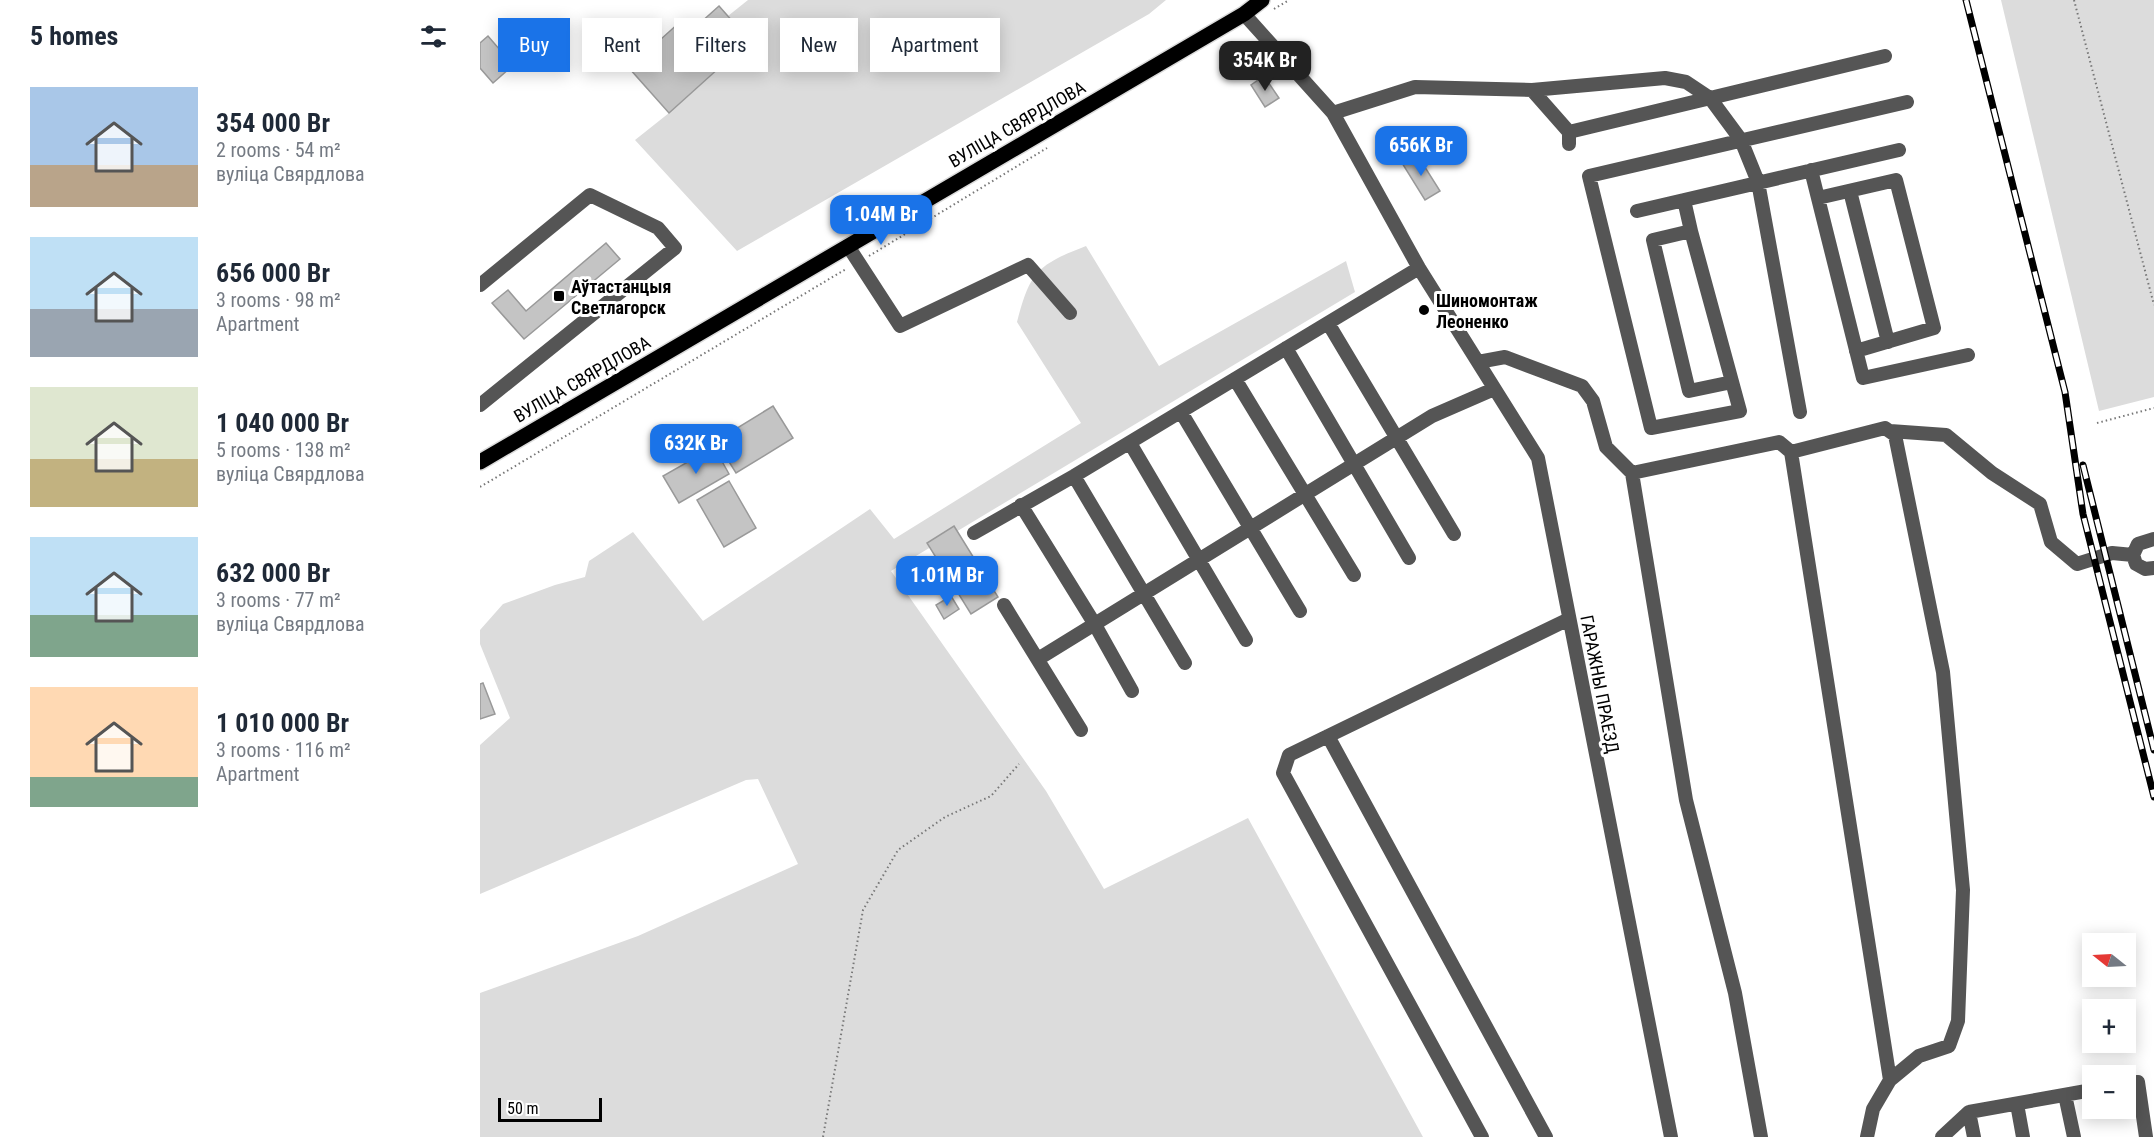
<!DOCTYPE html>
<meta charset="utf-8">
<style>
body{margin:0;font-family:"Roboto Condensed",sans-serif;background:#f6f6f7;color:#1f2937;height:100vh;display:flex;flex-direction:column;font-size:22px;white-space:nowrap}
*{box-sizing:border-box;margin:0}
p{font-size:20px;color:#747a83}
.icon{flex:none;width:33px;height:33px;fill:none;stroke:currentColor;stroke-width:2;stroke-linecap:round;stroke-linejoin:round}
.map{position:relative;flex:1;overflow:hidden}
.sheet{display:flex;flex-direction:column;background:#fff;width:480px}
.sheet>*{flex:none}
.top-card{position:absolute;left:18px;top:18px;width:570px;height:54px;display:flex;gap:12px}
.needle{width:39px;rotate:288deg}
.fabs{position:absolute;left:1602px;top:933px;display:grid;gap:12px}
.fabs a{display:grid;place-items:center;width:54px;height:54px;border-radius:0px;background:#fff;box-shadow:0 3px 15px #0003;font-size:30px}
.scale{position:absolute;left:18px;bottom:15px;width:104px;box-sizing:border-box;padding-left:6px;border:3px solid #000;border-top:0;font-size:16px;line-height:21px;white-space:nowrap;color:#000;-webkit-text-stroke:4px #fff;paint-order:stroke}
.price{position:absolute;translate:-50% -51px;padding:0 14px;border-radius:12px;background:#1a73e8;color:#fff;font-size:20px;line-height:39px;filter:drop-shadow(0 2px 3px #0008)}
.price::after{content:'';position:absolute;left:50%;top:36px;width:18px;height:14px;margin-left:-9px;background:inherit;clip-path:polygon(0 0,100% 0,50% 100%)}
.price.current{background:#222;color:#fff}
ul{padding:0;list-style:none}
li{display:flex;align-items:center;gap:18px;height:150px;padding:0 30px}
li span{display:grid;place-items:center;flex:none;width:168px;height:120px;border-radius:0px;color:#555}
li>.icon{margin-inline-start:auto}
span .icon{width:72px;height:72px;fill:#fffc;stroke-width:1}
li b{font-size:26px}
h2{display:flex;justify-content:space-between;align-items:center;height:72px;padding:0 30px;font-size:26px}
.tag{padding:0 21px;border-radius:0px;background:#fff;box-shadow:0 3px 15px #0003;font-size:21px;line-height:54px}
.tag.current{background:#1a73e8;color:#fff}
main{display:flex;flex:1;min-height:0}
.map>svg:first-child{display:block}
</style>
<main>
<section class="sheet">
<h2>5 homes<svg class="icon" aria-label="filters" viewBox="0 0 24 24"><path d="M4 7h16M4 17h16"/><circle cx="9" cy="7" r="2"/><circle cx="15" cy="17" r="2"/></svg></h2>
<ul>
<li><span style="background:linear-gradient(#a9c7e8 65%,#b9a48a 0)"><svg class="icon" aria-label="home" viewBox="0 0 24 24"><path d="M3 11l9-7 9 7M6 9v11h12V9"/></svg></span><div><b>354 000 Br</b><p>2 rooms · 54 m²</p><p>вуліца Свярдлова</p></div></li>
<li><span style="background:linear-gradient(#bfe0f5 60%,#9aa5b1 0)"><svg class="icon" aria-label="home" viewBox="0 0 24 24"><path d="M3 11l9-7 9 7M6 9v11h12V9"/></svg></span><div><b>656 000 Br</b><p>3 rooms · 98 m²</p><p>Apartment</p></div></li>
<li><span style="background:linear-gradient(#dfe7d0 60%,#c2b280 0)"><svg class="icon" aria-label="home" viewBox="0 0 24 24"><path d="M3 11l9-7 9 7M6 9v11h12V9"/></svg></span><div><b>1 040 000 Br</b><p>5 rooms · 138 m²</p><p>вуліца Свярдлова</p></div></li>
<li><span style="background:linear-gradient(#bfe0f5 65%,#7fa58c 0)"><svg class="icon" aria-label="home" viewBox="0 0 24 24"><path d="M3 11l9-7 9 7M6 9v11h12V9"/></svg></span><div><b>632 000 Br</b><p>3 rooms · 77 m²</p><p>вуліца Свярдлова</p></div></li>
<li><span style="background:linear-gradient(#ffd9b3 75%,#7fa58c 0)"><svg class="icon" aria-label="home" viewBox="0 0 24 24"><path d="M3 11l9-7 9 7M6 9v11h12V9"/></svg></span><div><b>1 010 000 Br</b><p>3 rooms · 116 m²</p><p>Apartment</p></div></li>
</ul>
</section>
<div class="map">
<svg width="1674" height="1137" viewBox="0 0 1674 1137">
<rect width="100%" height="100%" fill="#fff"/>
<path fill="#dcdcdc" d="M 268,0 L 686,0 L 669,14 L 257,251 L 155,140 L 189,113 L 239,69 L 231,59 L 261,31 L 248,16 Z
M 1521,0 L 1674,0 L 1674,397 L 1619,411 Z
M 606,246 L 679,366 L 866,261 L 875,292 L 411,571 L 566,791 L 624,889 L 768,818 L 943,1137 L 0,1137 L 0,993 L 158,936 L 318,864 L 278,779 L 266,780 L 0,894 L 0,745 L 30,718 L 0,644 L 0,630 L 23,604 L 75,585 L 105,577 L 109,561 L 153,532 L 223,621 L 390,509 L 414,539 L 601,423 L 537,322 C 550,272 557,265 606,246 Z"/>
<path fill="#c4c4c4" stroke="#999" stroke-width="1.5" d="M 239,6 L 261,31 L 231,59 L 239,68 L 189,113 L 149,68 L 201,21 L 210,32 Z
M 54,20 L 77,47 L 57,65 L 47,53 L 13,83 L 0,68 L 0,43 L 8,36 L 20,50 Z
M 784,76 L 799,98 L 785,107 L 771,85 Z
M 936,153 L 960,191 L 945,200 L 922,163 Z
M 126,243 L 140,259 L 44,339 L 12,303 L 28,290 L 46,311 Z
M 293,406 L 313,438 L 256,473 L 236,441 Z
M 234,447 L 249,474 L 199,503 L 183,476 Z
M 249,481 L 276,528 L 244,547 L 217,500 Z
M 474,526 L 518,597 L 491,614 L 447,543 Z
M 471,596 L 479,609 L 464,619 L 456,605 Z
M 3,683 L 15,714 L 0,719 L 0,684 Z"/>
<g fill="none" stroke-linecap="round" stroke-linejoin="round">
<g stroke="#dbdbdb" stroke-width="18">
<path id="major" d="M 0,462 L 764,14 L 782,0"/>
</g>
<path stroke="#777" stroke-width="2" stroke-dasharray="1.5 3" stroke-linecap="butt" d="M 1594,0 L 1674,305
M 794,9 L 809,0
M 389,256 L 567,148
M 1617,423 L 1674,408
M 0,487 L 366,269
M 343,1137 L 383,910 L 418,850 L 465,817 L 511,796 L 539,764"/>
<path stroke="#555" stroke-width="14" d="M 764,14 L 853,113 L 939,268 L 1058,458 L 1191,1137
M 1052,90 L 1089,132 L 1089,144
M 853,113 L 935,87 L 1052,90 L 1185,78 L 1206,82 L 1230,98 L 1261,140 L 1278,182 L 1320,412
M 1089,132 L 1405,56
M 1331,170 L 1383,378 L 1488,355
M 1370,191 L 1408,342
M 1338,198 L 1416,180 L 1454,328 L 1376,351
M 1204,200 L 1211,231
M 1157,211 L 1419,150
M 368,246 L 420,326 L 548,265 L 590,313
M 0,285 L 110,195 L 178,228 L 195,248 L 0,405
M 848,323 L 974,534
M 806,348 L 929,558
M 998,362 L 1025,357 L 1102,386 L 1113,401 L 1126,447 L 1152,473 L 1206,800 L 1255,993 L 1281,1137
M 755,379 L 874,575
M 1252,382 L 1209,391 L 1173,240 L 1211,231 L 1260,411 L 1171,428 L 1109,176 L 1427,102
M 701,412 L 820,611
M 1410,431 L 1466,435 L 1512,473 L 1560,504 L 1571,542 L 1597,564 L 1632,553 L 1653,555
M 650,443 L 766,640
M 1311,452 L 1405,428 L 1415,435 L 1463,672 L 1483,890 L 1478,1021 L 1469,1046 L 1439,1056 L 1410,1080
M 1152,473 L 1299,442 L 1311,452 L 1410,1080 L 1393,1109 L 1387,1137
M 594,476 L 705,663
M 541,505 L 614,623 L 652,691
M 494,533 L 594,476 L 939,268
M 1674,539 L 1658,544 L 1653,555 L 1656,564 L 1665,569 L 1674,568
M 524,605 L 601,730
M 558,659 L 952,416 L 1014,389
M 848,736 L 1066,1137
M 1646,1084 L 1658,1082 L 1666,1137
M 1585,1095 L 1594,1137
M 1537,1104 L 1543,1137
M 1002,1137 L 803,773 L 809,755 L 1089,619
M 1462,1137 L 1489,1112
M 1494,1137 L 1489,1112 L 1612,1090"/>
<use href="#major" stroke="#000" stroke-width="15"/>
<g stroke="#000" stroke-width="7">
<path id="rail" d="M 1486,0 L 1585,392 L 1603,514 L 1674,797
M 1603,465 L 1674,750"/>
</g>
<use href="#rail" stroke="#fff" stroke-width="4.5" stroke-dasharray="14" stroke-linecap="butt"/>
</g>
<g fill="#000" stroke="#fff" stroke-width="2">
<rect x="73" y="290" width="12" height="12" rx="3"/>
<circle cx="944" cy="310" r="6"/>
</g>
<g text-anchor="middle" dominant-baseline="central" stroke-width="6" stroke-linejoin="round" paint-order="stroke">
<g font-size="18" fill="#000" stroke="#fff">
<text transform="translate(537 124) rotate(-30)">ВУЛІЦА СВЯРДЛОВА</text>
<text transform="translate(102 379) rotate(-30)">ВУЛІЦА СВЯРДЛОВА</text>
<text transform="translate(1120 684) rotate(79)">ГАРАЖНЫ ПРАЕЗД</text>
</g>
<g font-size="18" font-weight="bold" fill="#000" stroke="#fff" text-anchor="start">
<text x="91" y="286">Аўтастанцыя<tspan x="91" dy="21">Светлагорск</tspan></text>
<text x="956" y="300">Шиномонтаж<tspan x="956" dy="21">Леоненко</tspan></text>
</g>
</g>
</svg>
<div class="fabs">
<a><svg class="needle" viewBox="-14 -14 28 28"><path d="M0-13l5 13h-10z" fill="#e53935"/><path d="M0 13l5-13h-10z" fill="#747a83"/></svg></a>
<a>+</a>
<a>−</a>
</div>
<div class="scale">50 m</div>
<b class="price current" style="left:785px;top:92px">354K Br</b>
<b class="price" style="left:941px;top:177px">656K Br</b>
<b class="price" style="left:401px;top:246px">1.04M Br</b>
<b class="price" style="left:216px;top:475px">632K Br</b>
<b class="price" style="left:467px;top:607px">1.01M Br</b>
<div class="top-card">
<a class="tag current">Buy</a>
<a class="tag">Rent</a>
<a class="tag">Filters</a>
<a class="tag">New</a>
<a class="tag">Apartment</a>
</div>
</div>
</main>
